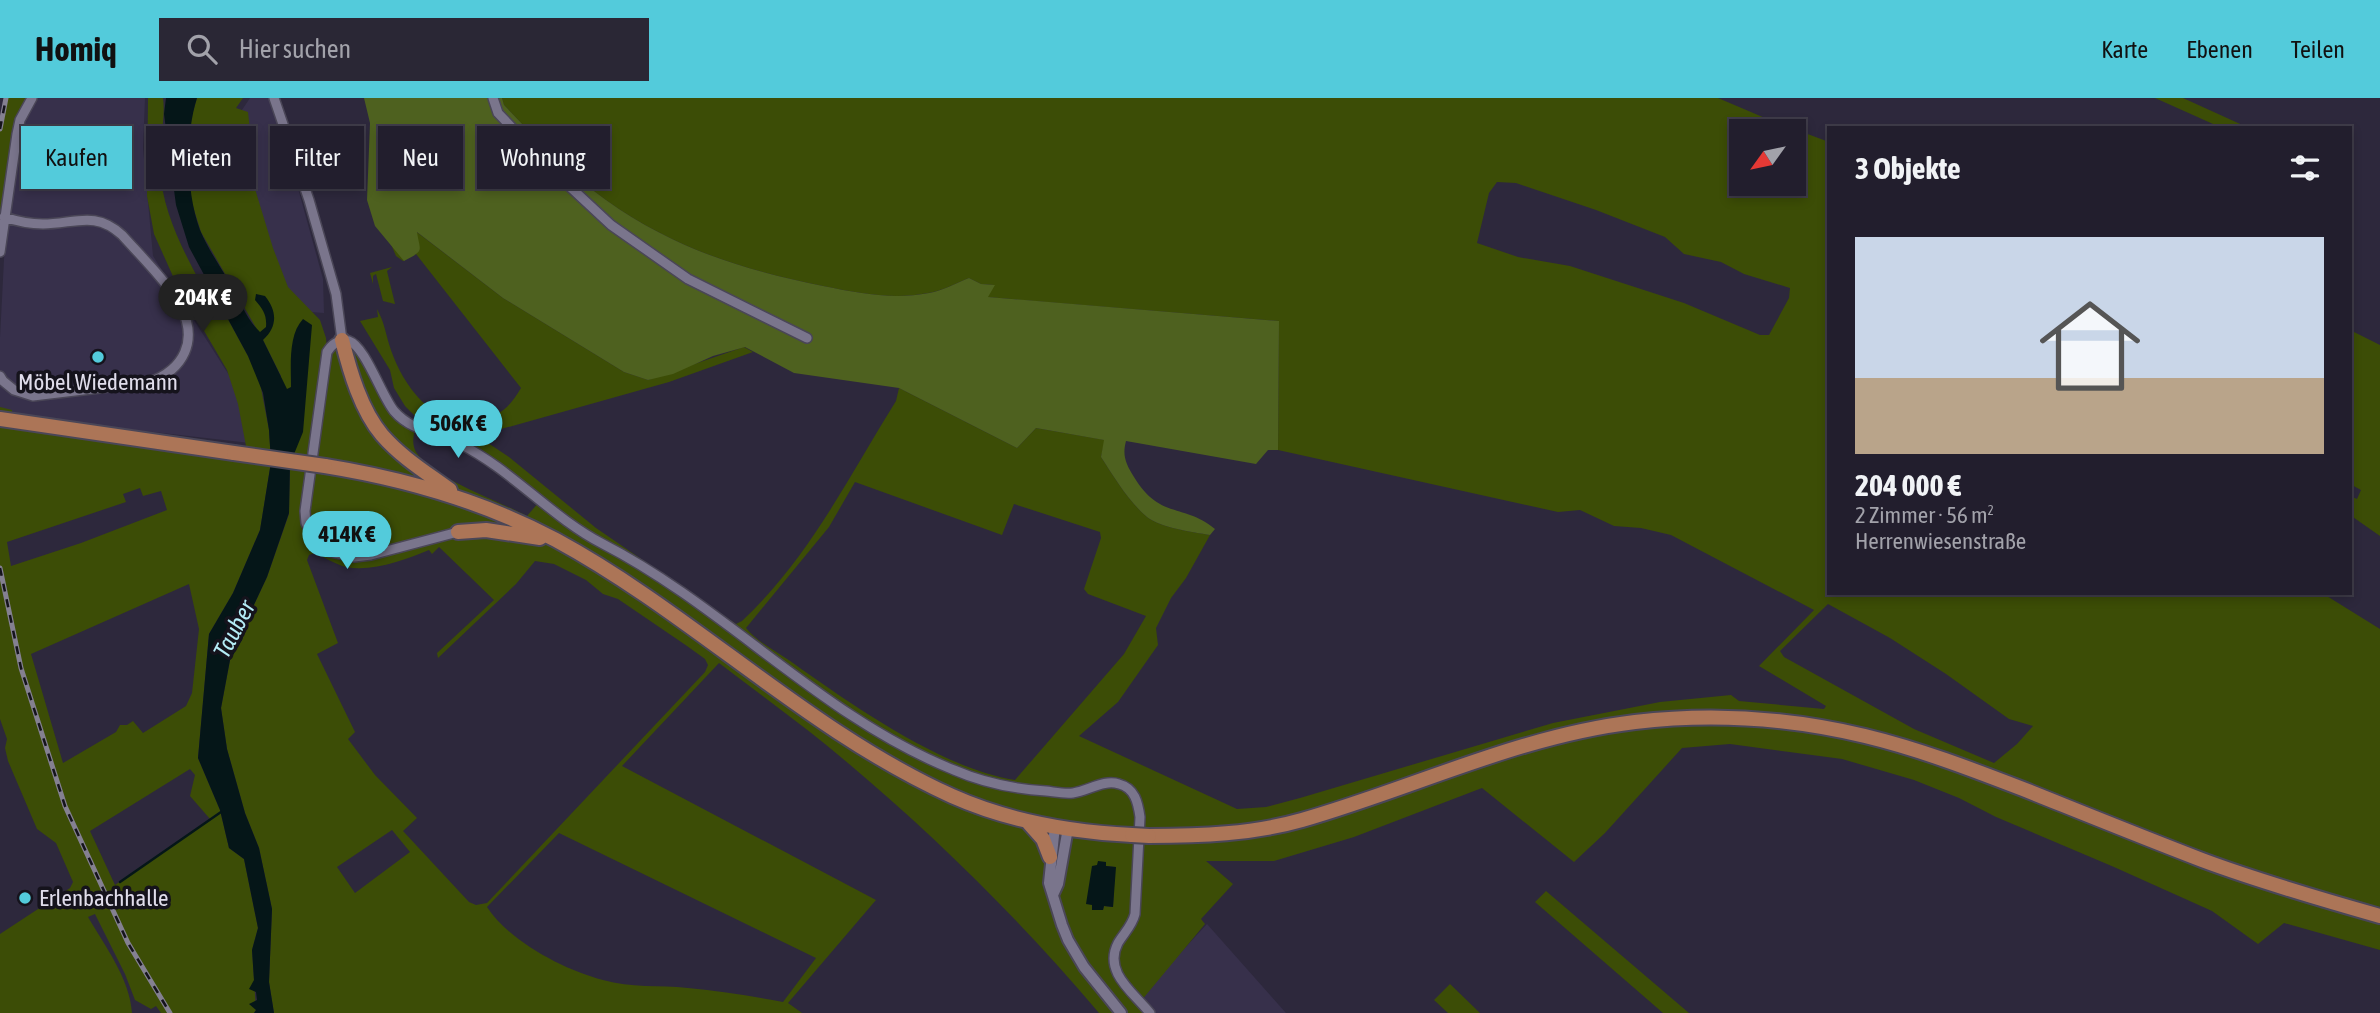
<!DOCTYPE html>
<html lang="de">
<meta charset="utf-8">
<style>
body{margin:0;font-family:"Asap Condensed",sans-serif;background:#2a2735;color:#f1f3f6;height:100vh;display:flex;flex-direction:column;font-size:26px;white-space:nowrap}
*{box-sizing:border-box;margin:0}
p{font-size:23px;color:#a2a2aa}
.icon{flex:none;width:38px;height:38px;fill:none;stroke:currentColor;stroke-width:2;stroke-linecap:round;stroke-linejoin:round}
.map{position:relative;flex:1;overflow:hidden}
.side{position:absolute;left:1827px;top:28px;width:525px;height:469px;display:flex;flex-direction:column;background:#221e2d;border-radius:0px;box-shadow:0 4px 10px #0003,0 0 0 2px #3f3c49}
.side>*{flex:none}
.guide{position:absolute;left:21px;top:28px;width:665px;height:63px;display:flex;gap:14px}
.needle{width:46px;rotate:237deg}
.fabs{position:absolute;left:1729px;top:21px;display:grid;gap:14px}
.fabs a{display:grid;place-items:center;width:77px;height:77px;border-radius:0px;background:#221e2d;box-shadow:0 4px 10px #0003,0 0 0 2px #3f3c49;font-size:35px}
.price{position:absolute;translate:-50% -60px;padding:0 16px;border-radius:24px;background:#53cbdb;color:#111;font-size:23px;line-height:46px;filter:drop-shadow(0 2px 4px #0008)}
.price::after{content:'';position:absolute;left:50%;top:42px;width:21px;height:16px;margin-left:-10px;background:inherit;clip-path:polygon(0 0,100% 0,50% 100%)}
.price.on{background:#222;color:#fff}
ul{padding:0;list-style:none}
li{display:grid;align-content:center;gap:14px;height:371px;padding:0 28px}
li span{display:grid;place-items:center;height:217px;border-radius:0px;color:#555}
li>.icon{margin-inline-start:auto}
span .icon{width:126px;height:126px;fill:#fffc;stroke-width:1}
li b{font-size:30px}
h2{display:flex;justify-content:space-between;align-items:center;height:84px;padding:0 28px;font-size:30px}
.chip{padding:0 24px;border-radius:0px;background:#221e2d;box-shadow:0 4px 10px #0003,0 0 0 2px #3f3c49;font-size:24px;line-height:63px}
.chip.on{background:#53cbdb;color:#111}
header{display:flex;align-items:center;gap:42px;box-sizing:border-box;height:98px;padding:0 35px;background:#53cbdb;color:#111}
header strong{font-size:33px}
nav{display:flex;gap:38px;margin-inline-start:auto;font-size:24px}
.search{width:490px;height:63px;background:#2a2735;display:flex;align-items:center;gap:18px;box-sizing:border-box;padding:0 24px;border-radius:0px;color:#a2a2aa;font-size:26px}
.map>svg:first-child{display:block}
</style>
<header>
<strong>Homiq</strong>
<div class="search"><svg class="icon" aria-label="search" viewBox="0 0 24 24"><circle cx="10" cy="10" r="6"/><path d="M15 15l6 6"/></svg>Hier suchen</div>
<nav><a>Karte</a><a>Ebenen</a><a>Teilen</a></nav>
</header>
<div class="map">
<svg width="2380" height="915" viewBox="0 0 2380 915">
<rect width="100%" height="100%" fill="#2d283c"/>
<path fill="#37304b" d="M 38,0 L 145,0 L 143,50 L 153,158 L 236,288 L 250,345 L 56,323 L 0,311 L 0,240 L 5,142 L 24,23 Z
M 250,0 L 269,0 L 272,5 L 285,43 L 323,181 L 324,215 L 311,214 L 298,205 L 289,196 L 253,102 L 238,18 Z
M 1207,826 L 1286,915 L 1153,915 L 1140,899 Z"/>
<path fill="#3c4d06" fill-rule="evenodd" d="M 6,0 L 32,0 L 25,10 L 0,154 L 0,31 Z
M 148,0 L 163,0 C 166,23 158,47 160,70 C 162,121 194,173 218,216 L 224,214 L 248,258 L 260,285 L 269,332 L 271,364 L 260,432 L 233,495 L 209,536 L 198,660 L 220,712 L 229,750 L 244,761 L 258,830 L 252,852 L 256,912 L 254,915 L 161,915 L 156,908 L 151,911 L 135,902 L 125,876 L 95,816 L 88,819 C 105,848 130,881 132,915 L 0,915 L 0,836 L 70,790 L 73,784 L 56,745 L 37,731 L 8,663 L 5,650 L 7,641 L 0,621 L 0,309 L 12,312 L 12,322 L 234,355 L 247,364 L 246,348 L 238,306 L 227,272 L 176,185 L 154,136 L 147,98 ZM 140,390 L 143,398 L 161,393 L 167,412 L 81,445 L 11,468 L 7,444 L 126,404 L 123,396 ZM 189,486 L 199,531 L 192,595 L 186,608 L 143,635 L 133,623 L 127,627 L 120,627 L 116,634 L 63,665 L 31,556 ZM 190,671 L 195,677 L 190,698 L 210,721 L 115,787 L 90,733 Z
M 197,0 L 243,0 L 236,10 L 248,14 L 250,32 L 249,71 L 273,150 L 288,189 L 320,222 L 326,240 L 327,252 L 352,244 L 387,302 L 415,332 C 413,339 412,347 416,354 C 432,380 499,403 527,418 L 539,404 L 463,347 L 424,332 L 444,332 L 414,317 L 405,308 L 394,290 L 390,272 L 360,223 L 378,219 L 377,211 C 384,224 385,232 389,246 C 400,283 431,330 475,322 C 501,318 508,311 521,290 L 416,156 L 403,163 L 396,158 L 371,99 L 503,200 L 624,274 L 648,282 L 744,249 L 753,254 L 669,284 L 480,337 L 482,341 L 509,359 L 596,430 L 736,526 L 742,523 C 809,460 848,380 896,303 L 899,290 L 1017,350 L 1036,330 L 1105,342 L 1101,359 C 1114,379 1129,404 1147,419 C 1161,430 1193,434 1210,437 L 1186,480 L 1171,500 L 1156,530 L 1158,547 L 1118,604 L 1079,638 L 1237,711 L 1266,709 L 1300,700 L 1553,625 L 1660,604 L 1731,597 L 1739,603 L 1824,611 L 1826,608 L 1759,568 L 1814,512 L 1671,437 L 1641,430 L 1614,428 L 1580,412 L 1558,414 L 1278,352 L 1279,223 L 987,199 L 994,187 L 981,186 L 969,180 C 956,185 942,193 928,195 C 893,202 858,195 823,188 C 743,172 673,150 606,102 C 568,75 536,40 504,7 L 502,0 L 1718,0 L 1765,20 L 1829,44 L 1829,495 L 2322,495 L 2380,531 L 2380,852 L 2284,825 L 2258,846 L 2212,813 L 2114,769 L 1996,719 L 1959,700 L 1914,682 L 1842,661 L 1730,646 L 1682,650 L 1605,735 L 1574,764 L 1482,690 L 1354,739 L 1274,763 L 1206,763 L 1233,786 L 1201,821 L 1205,826 L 1141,903 L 1150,915 L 1099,915 C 1018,819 923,726 825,646 C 790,618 754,592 719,565 L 622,668 L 876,802 L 788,905 L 802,915 L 274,915 L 269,884 L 272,811 L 259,750 L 245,715 L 227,651 L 221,610 L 230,562 L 242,542 L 252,511 L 267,479 L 289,416 L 290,366 L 278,283 L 281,278 L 263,242 L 201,134 L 191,102 L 190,24 ZM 1741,33 L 1794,33 L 1794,86 L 1741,86 ZM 1497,84 L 1516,85 L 1596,112 L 1665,139 L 1684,156 L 1721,164 L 1744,176 L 1790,190 L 1789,200 L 1769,237 L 1760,237 L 1684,205 L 1570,168 L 1518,159 L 1477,145 L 1489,95 ZM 855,384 L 1002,437 L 1014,406 L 1100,434 L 1101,440 L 1084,491 L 1088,496 L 1146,518 L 1124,556 L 1015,682 C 943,671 852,607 793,565 C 778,554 757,544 746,530 L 829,429 ZM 439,449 L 494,502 L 437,555 L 438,560 L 516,486 L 535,463 L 554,466 L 586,482 L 603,496 L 618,501 L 687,548 L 705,561 L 708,567 L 705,574 L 487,805 L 476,807 L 469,804 L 403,733 L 417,720 L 375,677 L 348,641 L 355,634 L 317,556 L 338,545 L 307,462 L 309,457 L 315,455 C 325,459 334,466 346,469 C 373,474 404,462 429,452 L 432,456 ZM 1828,506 L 1890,540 L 1946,576 L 2009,621 L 2033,628 L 2017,646 L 1994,665 L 1914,631 L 1784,559 L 1780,553 ZM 1027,722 L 1068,731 L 1053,796 L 1043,741 ZM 392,732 L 410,754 L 355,795 L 337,769 ZM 559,735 L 816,860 L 783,904 C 751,898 720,893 688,890 C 659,887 631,890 603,882 C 564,872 509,843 487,809 ZM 1106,764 L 1106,768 L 1115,769 L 1113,809 L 1104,808 L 1103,812 L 1092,812 Z
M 2155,0 L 2183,0 L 2249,30 L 2222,30 Z
M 392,169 L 387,173 L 395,206 L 383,203 L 376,176 L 373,178 L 373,186 L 370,175 Z
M 2350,232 L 2380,247 L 2380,438 L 2350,417 L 2350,398 L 2357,401 L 2361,392 L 2350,386 Z
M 1546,793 L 1689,915 L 1663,915 L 1535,804 Z
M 1450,886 L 1480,915 L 1448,915 L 1434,902 Z"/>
<path fill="#4e611f" d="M 364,0 L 502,0 L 504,7 C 536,40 568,75 606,102 C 673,150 743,172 823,188 C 858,195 893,202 929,195 C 942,193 956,185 969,180 L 981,186 L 995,187 L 988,199 L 1279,223 L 1278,352 L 1268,352 L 1256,366 L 1126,343 C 1122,358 1126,366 1134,379 C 1160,422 1184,405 1215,431 L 1210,437 C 1193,434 1161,430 1147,419 C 1129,404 1114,379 1101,359 L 1104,342 L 1036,330 L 1017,350 L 899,290 L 794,275 L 745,249 L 713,258 L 673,276 L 648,282 L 624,274 L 503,200 L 417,134 C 420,154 425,152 404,163 L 375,128 L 367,102 L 370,25 Z"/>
<path fill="#051618" d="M 166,0 L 197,0 C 185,38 186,94 200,132 C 208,151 221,170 232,188 C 240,203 247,222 260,234 L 266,229 C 267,217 263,211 255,202 L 256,196 L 265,198 C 277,213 278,228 263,242 L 287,291 L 291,289 C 291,268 288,237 303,221 L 312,227 L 303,334 L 290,366 L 289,415 L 267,479 L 252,511 L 242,542 L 230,562 L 221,610 L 227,651 L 245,715 L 259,750 L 272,811 L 269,884 L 274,915 L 254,915 L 256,912 L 249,906 L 257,902 L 256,894 L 249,891 L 254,882 L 252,852 L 258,830 L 244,761 L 229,750 L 220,712 L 198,660 L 209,536 L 233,495 L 260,432 L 271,364 L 269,332 L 263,295 L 248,258 L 189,149 L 176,107 L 164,16 Z
M 1098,763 L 1106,764 L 1106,768 L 1116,769 L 1113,809 L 1104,808 L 1103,812 L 1092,812 L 1092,807 L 1086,806 L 1092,768 L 1097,767 Z"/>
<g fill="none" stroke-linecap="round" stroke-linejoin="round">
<path stroke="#051618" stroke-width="2.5" d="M 120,784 L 221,714"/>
<g stroke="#4a4657" stroke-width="12">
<path id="minor" d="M 274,0 L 309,102 L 336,196 L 342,242
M 493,0 L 498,15 L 553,73 L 611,127 L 688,181 L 807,240
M 0,154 L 17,36 L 20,22 L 32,0
M 0,278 L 3,283 L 14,292 L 33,298 L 150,284 C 184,271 198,243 181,209 C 172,189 138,155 122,137 C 95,112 74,126 43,126 C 29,126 16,123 4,119
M 458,434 L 371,457 L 354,459 L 330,454 L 316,445 L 306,425 L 305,413 L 327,254 C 332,246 339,241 349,243 C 365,248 382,299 394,313 C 411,333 438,335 460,346 C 512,372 551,419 603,446 C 727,510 823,620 954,672 C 984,685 1014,691 1046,693 C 1055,694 1064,696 1073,695 C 1088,693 1104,681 1119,686 C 1135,690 1138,705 1140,719 L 1135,816 C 1132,828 1124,835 1118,845 C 1103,874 1133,894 1150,915"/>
</g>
<g stroke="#4a4657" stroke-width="14">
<path id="tertiary" d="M 1055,728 L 1049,785 L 1062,827 L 1068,842 L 1084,869 L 1121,915
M 1053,797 L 1058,786 L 1068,730"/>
</g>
<g stroke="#4a4657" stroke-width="18">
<path id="primary" d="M 342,242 C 350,274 361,312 382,337 C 402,360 427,375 450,392
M 0,321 L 234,355
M 325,368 C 406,381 483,403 556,442 C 694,517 808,633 952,698 C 1008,723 1071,734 1132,737
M 458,434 L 486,432 L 540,440
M 1027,723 L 1043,741 L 1050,759
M 1149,738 C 1200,738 1253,736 1302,722 C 1414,690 1518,638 1635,624 C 1711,615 1790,620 1865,638 C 1919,651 1971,671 2023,691 C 2083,715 2142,739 2202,762 C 2261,784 2320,801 2380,818"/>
</g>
<use href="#minor" stroke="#7a758c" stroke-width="9"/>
<use href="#tertiary" stroke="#7a758c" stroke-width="10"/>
<use href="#primary" stroke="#ac7557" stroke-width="14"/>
<g stroke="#848091" stroke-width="5">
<path id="rail" d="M 0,31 L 6,0
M 0,470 L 21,570 L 65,708 L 128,845 L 170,915"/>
</g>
<use href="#rail" stroke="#15131c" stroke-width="2.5" stroke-dasharray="8" stroke-linecap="butt"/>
<g stroke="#4a4657" stroke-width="18" stroke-linecap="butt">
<path id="primary-bridge" d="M 234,355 L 325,368
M 1132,737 L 1149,738"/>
</g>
<use href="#primary-bridge" stroke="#ac7557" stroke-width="14"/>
</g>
<g fill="#53cbdb" stroke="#15131c" stroke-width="2.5">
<circle cx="98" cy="259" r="7"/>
<circle cx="25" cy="800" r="7"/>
</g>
<g text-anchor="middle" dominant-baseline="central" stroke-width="7" stroke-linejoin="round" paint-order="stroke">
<g font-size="23" fill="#e0ddeb" stroke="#15131c">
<text x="98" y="284">Möbel Wiedemann</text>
<text x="39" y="800" text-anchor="start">Erlenbachhalle</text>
</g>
<g font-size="24" font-style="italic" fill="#b4ecf6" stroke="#15131c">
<text transform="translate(234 531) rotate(-62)">Tauber</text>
</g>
</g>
</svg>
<div class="fabs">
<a><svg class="needle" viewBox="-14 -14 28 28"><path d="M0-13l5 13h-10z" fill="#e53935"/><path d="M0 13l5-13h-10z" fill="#a2a2aa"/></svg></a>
</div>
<b class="price on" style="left:203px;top:236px">204K €</b>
<b class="price" style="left:458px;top:362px">506K €</b>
<b class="price" style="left:347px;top:473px">414K €</b>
<div class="guide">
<a class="chip on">Kaufen</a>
<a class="chip">Mieten</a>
<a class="chip">Filter</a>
<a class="chip">Neu</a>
<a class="chip">Wohnung</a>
</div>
<section class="side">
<h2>3 Objekte<svg class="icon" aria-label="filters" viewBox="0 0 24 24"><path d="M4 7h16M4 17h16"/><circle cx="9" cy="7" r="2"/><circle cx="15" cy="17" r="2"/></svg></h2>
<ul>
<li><span style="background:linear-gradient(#c9d6e8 65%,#b9a48a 0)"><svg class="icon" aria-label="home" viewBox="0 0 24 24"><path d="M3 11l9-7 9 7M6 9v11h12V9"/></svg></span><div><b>204 000 €</b><p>2 Zimmer · 56 m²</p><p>Herrenwiesenstraße</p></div></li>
</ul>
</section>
</div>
